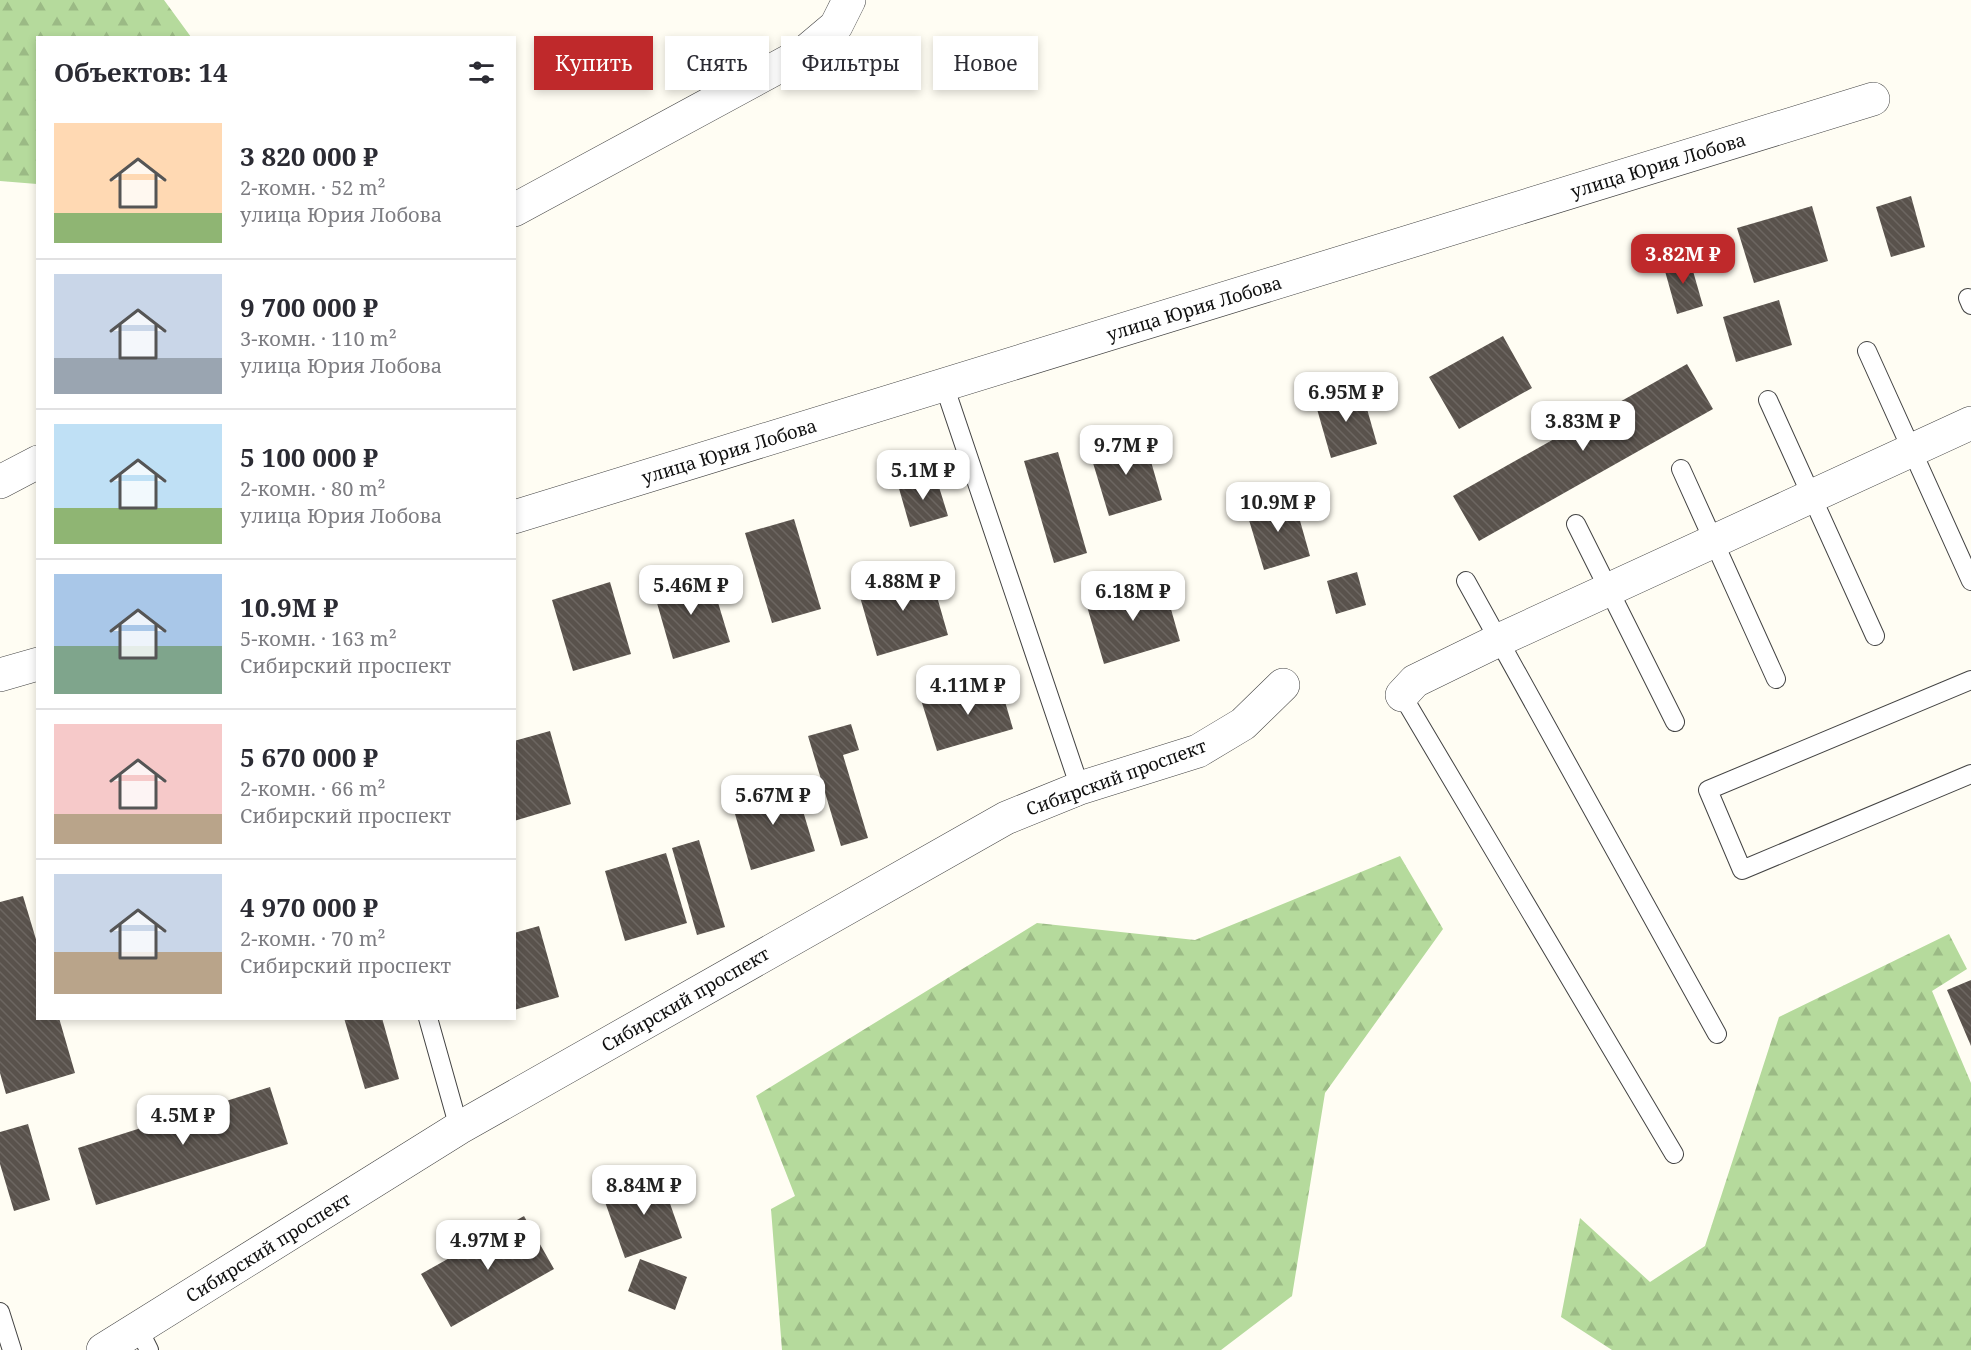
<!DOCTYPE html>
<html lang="ru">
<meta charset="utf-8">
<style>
body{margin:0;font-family:"Noto Serif",serif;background:#f7f7f7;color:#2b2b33;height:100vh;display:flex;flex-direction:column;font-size:22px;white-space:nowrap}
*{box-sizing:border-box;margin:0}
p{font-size:20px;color:#7c7c81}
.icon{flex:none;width:33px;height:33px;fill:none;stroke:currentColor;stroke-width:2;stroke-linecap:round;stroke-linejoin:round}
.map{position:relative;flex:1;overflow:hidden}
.details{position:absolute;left:36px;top:36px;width:480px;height:984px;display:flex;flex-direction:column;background:#fff;border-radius:0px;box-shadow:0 3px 9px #0003}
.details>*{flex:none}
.banner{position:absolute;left:534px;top:36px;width:570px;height:54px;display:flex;gap:12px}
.price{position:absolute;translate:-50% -51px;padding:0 14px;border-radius:12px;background:#fff;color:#222;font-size:20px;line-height:39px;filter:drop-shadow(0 2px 3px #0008)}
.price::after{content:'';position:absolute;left:50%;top:36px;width:18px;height:14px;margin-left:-9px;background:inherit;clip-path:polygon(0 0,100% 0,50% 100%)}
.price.current{background:#bf292b;color:#fff}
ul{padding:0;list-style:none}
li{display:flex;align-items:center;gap:18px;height:150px;padding:0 18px}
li+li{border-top:2px solid #e1e1e2}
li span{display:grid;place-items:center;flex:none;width:168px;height:120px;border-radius:0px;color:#555}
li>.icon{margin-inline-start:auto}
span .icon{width:72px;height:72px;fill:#fffc;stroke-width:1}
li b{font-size:26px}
h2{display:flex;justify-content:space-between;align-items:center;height:72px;padding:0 18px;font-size:26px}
.tag{padding:0 21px;border-radius:0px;background:#fff;box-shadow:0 3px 9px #0003;font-size:21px;line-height:54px}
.tag.current{background:#bf292b;color:#fff}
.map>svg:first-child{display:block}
</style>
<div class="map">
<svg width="1971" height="1350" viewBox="0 0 1971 1350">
<defs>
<pattern id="forest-firs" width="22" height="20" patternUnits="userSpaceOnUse" patternTransform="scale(1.5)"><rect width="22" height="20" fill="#b5da9c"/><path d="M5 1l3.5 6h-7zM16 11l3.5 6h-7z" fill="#9bba85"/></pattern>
<pattern id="building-back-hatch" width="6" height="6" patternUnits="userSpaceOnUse" patternTransform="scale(1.5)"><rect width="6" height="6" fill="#59524c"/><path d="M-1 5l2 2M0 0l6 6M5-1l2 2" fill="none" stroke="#6c6661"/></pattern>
</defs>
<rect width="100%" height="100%" fill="#fffdf3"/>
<path fill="url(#forest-firs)" d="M 0,0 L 164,0 L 191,37 L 38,38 L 37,184 L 0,181 Z
M 1400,856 L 1443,929 L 1325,1093 L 1292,1296 L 1221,1350 L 782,1350 L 771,1209 L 795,1196 L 756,1096 L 1037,923 L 1195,940 Z
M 1949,934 L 1967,969 L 1932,991 L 1971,1083 L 1971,1350 L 1612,1350 L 1561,1317 L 1580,1218 L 1650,1282 L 1705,1246 L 1779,1017 Z"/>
<path fill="url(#building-back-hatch)" d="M 1911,196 L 1925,247 L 1891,257 L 1876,207 Z
M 1812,206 L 1828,261 L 1754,283 L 1737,228 Z
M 1689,257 L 1703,306 L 1677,314 L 1663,264 Z
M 1779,300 L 1792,345 L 1736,362 L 1723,317 Z
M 1503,336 L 1532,388 L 1459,429 L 1429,377 Z
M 1687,364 L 1713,409 L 1479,541 L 1453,496 Z
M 1361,388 L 1377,444 L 1331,458 L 1315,402 Z
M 1144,437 L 1162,500 L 1109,516 L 1090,453 Z
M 1058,452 L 1087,553 L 1054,563 L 1024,461 Z
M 935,474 L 948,516 L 910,527 L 898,485 Z
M 1293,496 L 1310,556 L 1264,570 L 1246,510 Z
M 794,519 L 821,609 L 772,623 L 745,533 Z
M 929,569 L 948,635 L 877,656 L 858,590 Z
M 1357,572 L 1366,605 L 1336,614 L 1327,581 Z
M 709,573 L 730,642 L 673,659 L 653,589 Z
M 1163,581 L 1180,641 L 1104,664 L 1086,603 Z
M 610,582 L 631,654 L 573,671 L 552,600 Z
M 999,681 L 1013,729 L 937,751 L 922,703 Z
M 851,724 L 859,750 L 843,755 L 868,838 L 841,846 L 808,736 Z
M 550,731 L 571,804 L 514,821 L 514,741 Z
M 794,781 L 815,851 L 751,870 L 731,800 Z
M 699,840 L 725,927 L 697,935 L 672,848 Z
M 666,853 L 687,923 L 625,941 L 605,871 Z
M 23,896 L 38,946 L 38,1018 L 59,1018 L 75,1073 L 6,1094 L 0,1073 L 0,902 Z
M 539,926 L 559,997 L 514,1010 L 514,933 Z
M 1971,980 L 1971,1046 L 1947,990 Z
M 344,1018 L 382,1018 L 399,1079 L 365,1089 Z
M 270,1087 L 288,1144 L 96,1205 L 78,1148 Z
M 28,1124 L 50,1200 L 14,1211 L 0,1164 L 0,1132 Z
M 658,1169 L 682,1238 L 625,1258 L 605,1202 L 634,1192 L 630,1179 Z
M 524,1216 L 554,1269 L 451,1327 L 421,1274 Z
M 640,1259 L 687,1277 L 675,1310 L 628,1291 Z"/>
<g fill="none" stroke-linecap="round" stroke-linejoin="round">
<g stroke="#434343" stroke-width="20">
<path id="service" d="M 1968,298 L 1971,305
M 1867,351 L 1971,581
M 944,385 L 1080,788
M 1768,400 L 1875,636
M 1681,469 L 1776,679
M 1576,524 L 1675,722
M 1466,581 L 1717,1034
M 1971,680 L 1708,790 L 1742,870 L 1971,774
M 1402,695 L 1674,1154
M 428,1018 L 459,1128
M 0,1312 L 12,1350
M 138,1328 L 149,1350"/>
</g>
<g stroke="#434343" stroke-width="34">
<path id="minor" d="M 514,210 L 804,53 L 836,26 L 849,0
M 0,482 L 38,462
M 514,517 L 1873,99
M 0,675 L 38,664
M 1402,695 L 1415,681 L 1499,640 L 1971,423
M 103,1350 L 459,1128 L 1006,818 L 1080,788 L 1198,751 L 1243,724 L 1283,685"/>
</g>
<use href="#service" stroke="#fff" stroke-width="18"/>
<use href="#minor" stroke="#fff" stroke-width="33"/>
</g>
<g text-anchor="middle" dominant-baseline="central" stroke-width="6" stroke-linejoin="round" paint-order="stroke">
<g font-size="18" fill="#101010" stroke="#fff">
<text transform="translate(1658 165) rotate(-17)">улица Юрия Лобова</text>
<text transform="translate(1194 308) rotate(-17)">улица Юрия Лобова</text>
<text transform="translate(729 451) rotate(-17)">улица Юрия Лобова</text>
<text transform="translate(1116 777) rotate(-20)">Сибирский проспект</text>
<text transform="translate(685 999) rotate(-30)">Сибирский проспект</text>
<text transform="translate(268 1247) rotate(-32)">Сибирский проспект</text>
</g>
</g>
</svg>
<b class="price current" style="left:1683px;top:285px">3.82M ₽</b>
<b class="price" style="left:1346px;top:423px">6.95M ₽</b>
<b class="price" style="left:1583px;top:452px">3.83M ₽</b>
<b class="price" style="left:1126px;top:476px">9.7M ₽</b>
<b class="price" style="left:923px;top:501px">5.1M ₽</b>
<b class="price" style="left:1278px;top:533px">10.9M ₽</b>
<b class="price" style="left:903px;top:612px">4.88M ₽</b>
<b class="price" style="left:691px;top:616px">5.46M ₽</b>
<b class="price" style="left:1133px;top:622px">6.18M ₽</b>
<b class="price" style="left:968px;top:716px">4.11M ₽</b>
<b class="price" style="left:773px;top:826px">5.67M ₽</b>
<b class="price" style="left:183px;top:1146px">4.5M ₽</b>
<b class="price" style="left:644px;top:1216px">8.84M ₽</b>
<b class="price" style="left:488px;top:1271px">4.97M ₽</b>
<div class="banner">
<a class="tag current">Купить</a>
<a class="tag">Снять</a>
<a class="tag">Фильтры</a>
<a class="tag">Новое</a>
</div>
<section class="details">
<h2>Объектов: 14<svg class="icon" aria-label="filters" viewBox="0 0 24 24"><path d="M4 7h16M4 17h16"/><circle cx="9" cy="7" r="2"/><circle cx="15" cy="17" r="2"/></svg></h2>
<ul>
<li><span style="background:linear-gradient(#ffd9b3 75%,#8fb573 0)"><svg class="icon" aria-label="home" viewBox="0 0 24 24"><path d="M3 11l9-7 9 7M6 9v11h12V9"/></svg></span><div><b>3 820 000 ₽</b><p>2-комн. · 52 m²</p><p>улица Юрия Лобова</p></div></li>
<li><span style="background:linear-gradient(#c9d6e8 70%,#9aa5b1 0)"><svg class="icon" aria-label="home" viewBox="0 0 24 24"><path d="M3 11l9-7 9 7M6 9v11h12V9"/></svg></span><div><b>9 700 000 ₽</b><p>3-комн. · 110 m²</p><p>улица Юрия Лобова</p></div></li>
<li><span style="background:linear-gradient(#bfe0f5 70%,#8fb573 0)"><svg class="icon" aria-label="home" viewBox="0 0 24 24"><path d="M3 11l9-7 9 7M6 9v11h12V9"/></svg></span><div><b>5 100 000 ₽</b><p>2-комн. · 80 m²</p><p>улица Юрия Лобова</p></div></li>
<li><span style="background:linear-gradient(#a9c7e8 60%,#7fa58c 0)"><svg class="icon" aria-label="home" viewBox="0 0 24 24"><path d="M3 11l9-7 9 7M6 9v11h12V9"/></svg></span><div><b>10.9M ₽</b><p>5-комн. · 163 m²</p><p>Сибирский проспект</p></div></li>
<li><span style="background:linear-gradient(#f6c9c9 75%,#b9a48a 0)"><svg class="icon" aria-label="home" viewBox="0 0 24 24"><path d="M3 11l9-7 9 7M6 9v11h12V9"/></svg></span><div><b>5 670 000 ₽</b><p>2-комн. · 66 m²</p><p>Сибирский проспект</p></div></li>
<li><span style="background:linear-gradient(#c9d6e8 65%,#b9a48a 0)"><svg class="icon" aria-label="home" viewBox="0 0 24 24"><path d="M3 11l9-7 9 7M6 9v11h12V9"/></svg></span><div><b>4 970 000 ₽</b><p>2-комн. · 70 m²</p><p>Сибирский проспект</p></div></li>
</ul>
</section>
</div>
